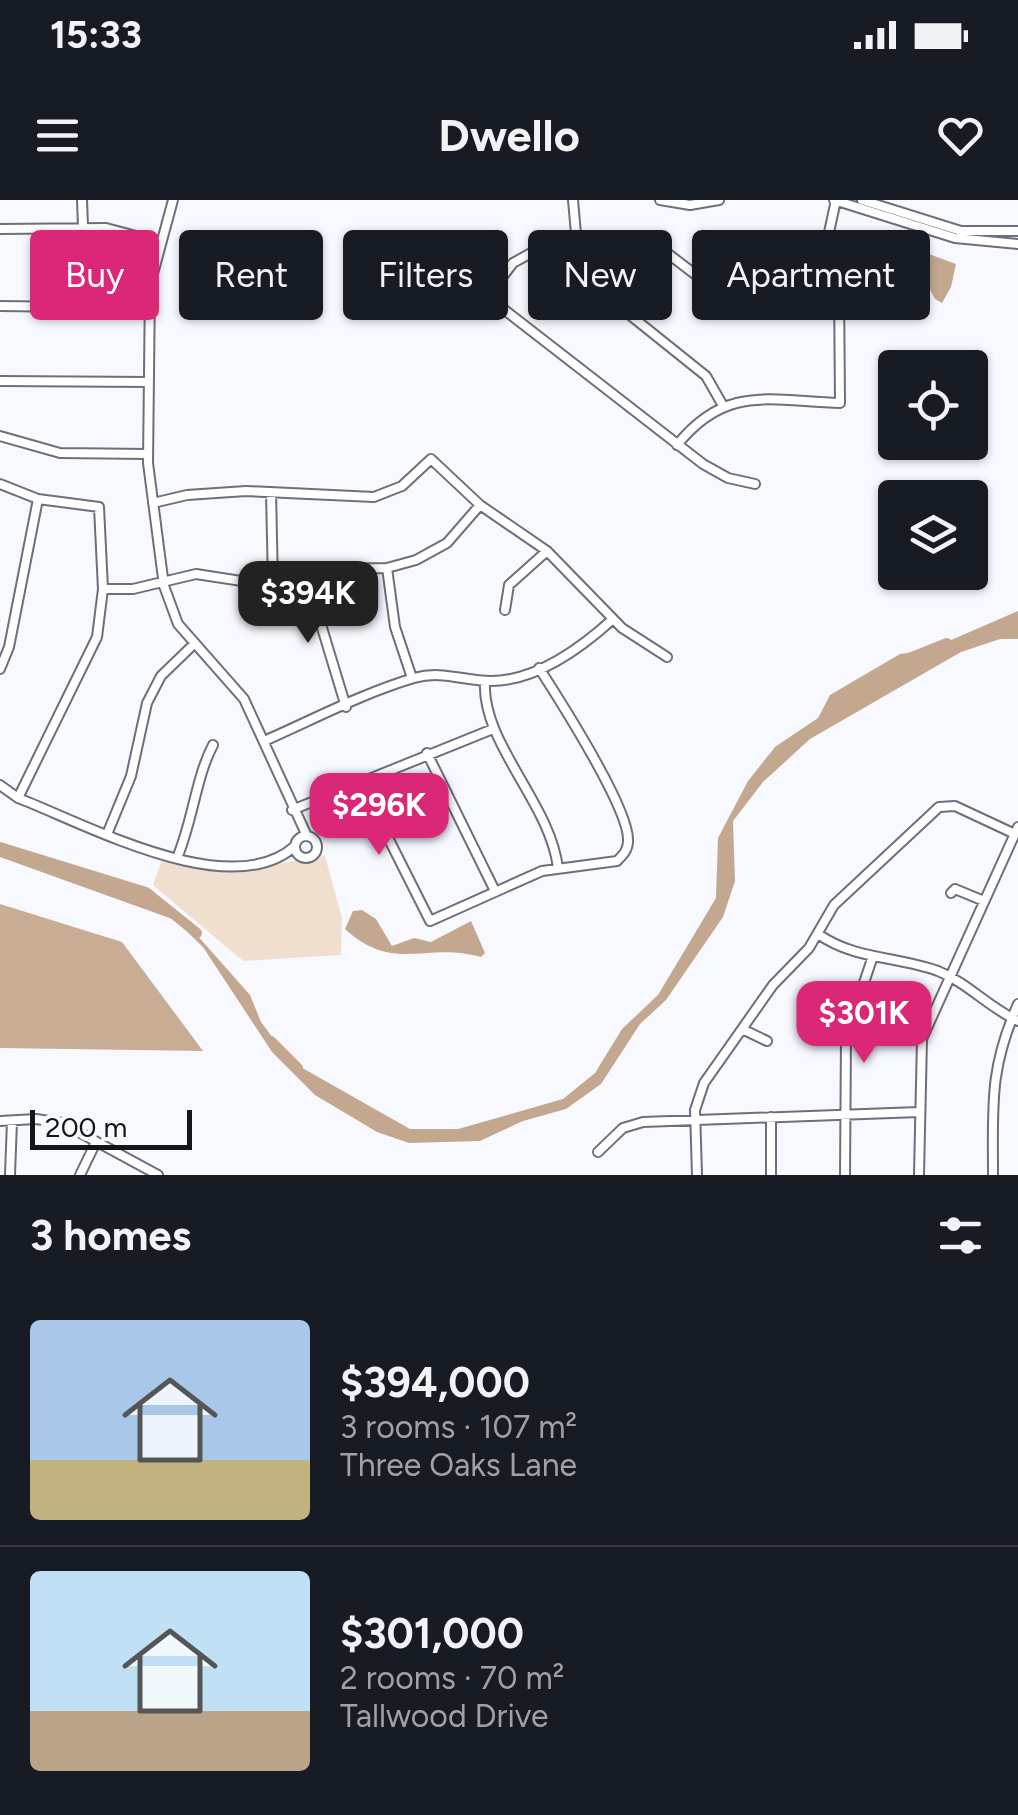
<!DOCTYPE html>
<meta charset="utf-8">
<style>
body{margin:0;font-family:Figtree,sans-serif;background:#242831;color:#f1f3f6;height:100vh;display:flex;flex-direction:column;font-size:38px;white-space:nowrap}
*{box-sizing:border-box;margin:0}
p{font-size:32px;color:#9ea1a6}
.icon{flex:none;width:55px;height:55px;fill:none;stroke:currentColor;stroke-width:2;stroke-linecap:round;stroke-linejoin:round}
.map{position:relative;height:975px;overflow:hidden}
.side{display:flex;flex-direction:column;background:#171b24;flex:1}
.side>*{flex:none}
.hud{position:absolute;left:30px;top:30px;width:960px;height:90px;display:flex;gap:20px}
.buttons{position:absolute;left:878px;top:150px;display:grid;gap:20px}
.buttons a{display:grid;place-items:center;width:110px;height:110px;border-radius:10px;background:#171b24;box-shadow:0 2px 8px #0004;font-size:50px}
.scale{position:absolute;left:30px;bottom:25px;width:162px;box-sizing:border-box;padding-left:10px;border:5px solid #14151a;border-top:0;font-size:28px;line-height:35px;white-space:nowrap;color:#14151a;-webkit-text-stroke:8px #f7f9ff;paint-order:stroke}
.price{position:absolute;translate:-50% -85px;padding:0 22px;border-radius:20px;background:#db2777;color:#fff;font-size:32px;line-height:65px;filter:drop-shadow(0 2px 5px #0008)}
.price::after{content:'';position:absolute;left:50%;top:60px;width:30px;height:22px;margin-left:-15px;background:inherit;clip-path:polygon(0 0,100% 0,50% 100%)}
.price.current{background:#222;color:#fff}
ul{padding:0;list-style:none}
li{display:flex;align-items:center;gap:30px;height:250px;padding:0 30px}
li+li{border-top:2px solid #363941}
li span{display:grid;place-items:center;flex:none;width:280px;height:200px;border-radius:10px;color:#555}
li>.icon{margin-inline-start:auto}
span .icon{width:120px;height:120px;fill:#fffc;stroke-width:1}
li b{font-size:42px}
h2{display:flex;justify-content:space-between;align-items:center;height:120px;padding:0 30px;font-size:42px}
.tag{padding:0 35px;border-radius:10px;background:#171b24;box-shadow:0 2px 8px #0004;font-size:35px;line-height:90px}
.tag.current{background:#db2777;color:#fff}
.status{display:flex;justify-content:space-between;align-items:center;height:70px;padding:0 50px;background:#171b24;direction:ltr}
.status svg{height:28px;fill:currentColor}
header{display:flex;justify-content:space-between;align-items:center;height:130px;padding:0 30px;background:#171b24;font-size:45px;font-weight:700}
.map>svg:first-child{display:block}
</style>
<div class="status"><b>15:33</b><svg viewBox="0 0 49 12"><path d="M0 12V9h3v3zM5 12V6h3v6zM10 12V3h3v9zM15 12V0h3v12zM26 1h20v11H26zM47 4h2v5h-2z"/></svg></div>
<header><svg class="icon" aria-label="menu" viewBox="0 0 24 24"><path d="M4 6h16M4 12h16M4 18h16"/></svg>Dwello<svg class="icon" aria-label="heart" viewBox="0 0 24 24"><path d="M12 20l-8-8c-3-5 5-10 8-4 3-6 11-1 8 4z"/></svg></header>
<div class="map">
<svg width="1018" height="975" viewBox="0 0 1018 975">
<rect width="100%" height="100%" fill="#f7f9ff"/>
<path fill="#f0dfce" d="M 325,656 L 342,718 L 341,755 L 243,761 L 153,685 L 163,657 L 227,671 Z"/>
<path fill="#c8ad94" d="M 0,704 L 122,742 L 203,851 L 0,848 Z"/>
<path fill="#c3a88f" d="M 918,50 L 956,64 L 951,87 L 942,103 L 935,99 L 912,57 Z
M 1018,411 L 1018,439 L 1000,439 L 961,452 L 810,539 L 763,582 L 733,621 L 735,681 L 723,717 L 666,800 L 640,824 L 601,884 L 566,909 L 523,921 L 480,941 L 409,943 L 377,932 L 315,895 L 272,852 L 203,747 L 175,720 L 0,657 L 0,646 L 114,682 L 173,708 L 250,795 L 261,822 L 290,861 L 410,929 L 458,929 L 563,899 L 595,873 L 622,829 L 658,795 L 716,698 L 718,638 L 748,581 L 775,547 L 818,518 L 830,495 L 900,454 L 928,450 Z
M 362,710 L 376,719 L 392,746 L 414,738 L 431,742 L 471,721 L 485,753 L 481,757 C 425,741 394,774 345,729 L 353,711 Z"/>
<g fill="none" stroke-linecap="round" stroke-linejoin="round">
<path stroke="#c3a88f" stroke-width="10" d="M 912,457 L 947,443
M 0,647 L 146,692 L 197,733
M 271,841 L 298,868"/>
<g stroke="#6c6f7d" stroke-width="12">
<path id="minor" d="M 82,0 L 83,27
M 173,0 L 150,85 L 148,263 L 164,386 L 178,424 L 244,499 L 307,636
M 573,0 L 577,45 L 590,83 L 706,176 L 722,204
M 660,0 L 690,5 L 719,0
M 834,0 L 955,38 L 1018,44
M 862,0 L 961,31 L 1018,31
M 0,29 L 106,28 L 159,42
M 459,62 L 466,80 L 703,264 L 728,278 L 755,284
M 487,97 L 513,63 L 540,48 L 628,39 L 658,46 L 747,114 C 761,68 780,45 828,37
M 0,106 L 150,108
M 0,181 L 148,182
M 0,236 L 60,253 L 148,254
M 677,245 C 726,184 770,201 840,203 L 839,85 L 828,37 L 836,0
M 0,284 L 38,299 L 99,307 L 103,389 L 97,437 L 18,598
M 271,292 L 273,384
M 153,303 L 187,295 L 246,291 L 374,297 L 402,286 L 431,259 L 480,305 L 547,351 L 622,428 L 667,457
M 387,368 L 395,427 L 412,478
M 306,375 L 346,507
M 103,389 L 133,389 L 196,374 L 267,385 L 326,369 L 387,368 L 416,360 L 447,343 L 480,305
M 505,410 L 509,385 L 547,351
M 0,469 L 9,447 L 38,299
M 485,481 C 481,543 550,602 558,668
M 264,541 C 312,520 363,493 414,478 C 442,470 464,481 491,481 C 536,481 581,448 613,419
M 427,553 L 495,691
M 360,582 L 430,721 L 542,671 L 617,661 C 623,655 628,650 628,641 C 630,610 559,499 539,468
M 0,585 L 18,598 C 86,624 231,704 295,646
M 292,610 L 493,529
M 108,632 L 131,576 L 147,503 L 161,476 L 194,444
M295 647a11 11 0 1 1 22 0a11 11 0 1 1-22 0Z
M 177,658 C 193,620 196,577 213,545
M 951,693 L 955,689 L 984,701
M 818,734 C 855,760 897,756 938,771 C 968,783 988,807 1018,821
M 742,829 L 767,841
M 771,917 L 771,975
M 0,921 L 36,919 L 62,923 L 158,975
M 598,952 L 623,928 L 643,922 L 919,912
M 10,975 L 12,921
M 80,975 L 96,942
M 697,975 L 695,910 L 704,883 L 773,785 L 809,748 L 834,705 L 939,607 L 955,606 L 1015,634
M 845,975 L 846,836 L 873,756
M 919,975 L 922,839 L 1018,627
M 993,975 C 993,906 989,869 1018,804"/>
</g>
<use href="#minor" stroke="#fff" stroke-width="8"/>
</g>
</svg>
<div class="buttons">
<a><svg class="icon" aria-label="locate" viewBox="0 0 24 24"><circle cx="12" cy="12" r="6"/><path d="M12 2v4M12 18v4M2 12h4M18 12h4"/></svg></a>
<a><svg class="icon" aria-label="layers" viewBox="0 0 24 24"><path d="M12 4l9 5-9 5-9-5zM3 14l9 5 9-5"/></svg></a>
</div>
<div class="scale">200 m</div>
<b class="price current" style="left:308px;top:446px">$394K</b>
<b class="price" style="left:379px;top:658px">$296K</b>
<b class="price" style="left:864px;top:866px">$301K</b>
<div class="hud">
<a class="tag current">Buy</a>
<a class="tag">Rent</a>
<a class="tag">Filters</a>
<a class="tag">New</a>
<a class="tag">Apartment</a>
</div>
</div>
<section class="side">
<h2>3 homes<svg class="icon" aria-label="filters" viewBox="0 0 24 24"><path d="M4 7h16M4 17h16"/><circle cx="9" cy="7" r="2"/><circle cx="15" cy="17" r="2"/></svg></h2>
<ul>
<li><span style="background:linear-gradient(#a9c7e8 70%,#c2b280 0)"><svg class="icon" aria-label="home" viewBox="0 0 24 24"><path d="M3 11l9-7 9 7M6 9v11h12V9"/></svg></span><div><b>$394,000</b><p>3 rooms · 107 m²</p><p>Three Oaks Lane</p></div></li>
<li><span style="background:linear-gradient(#bfe0f5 70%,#b9a48a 0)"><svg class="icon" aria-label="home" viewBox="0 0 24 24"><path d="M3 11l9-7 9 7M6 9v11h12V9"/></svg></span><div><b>$301,000</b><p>2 rooms · 70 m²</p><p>Tallwood Drive</p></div></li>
</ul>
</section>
